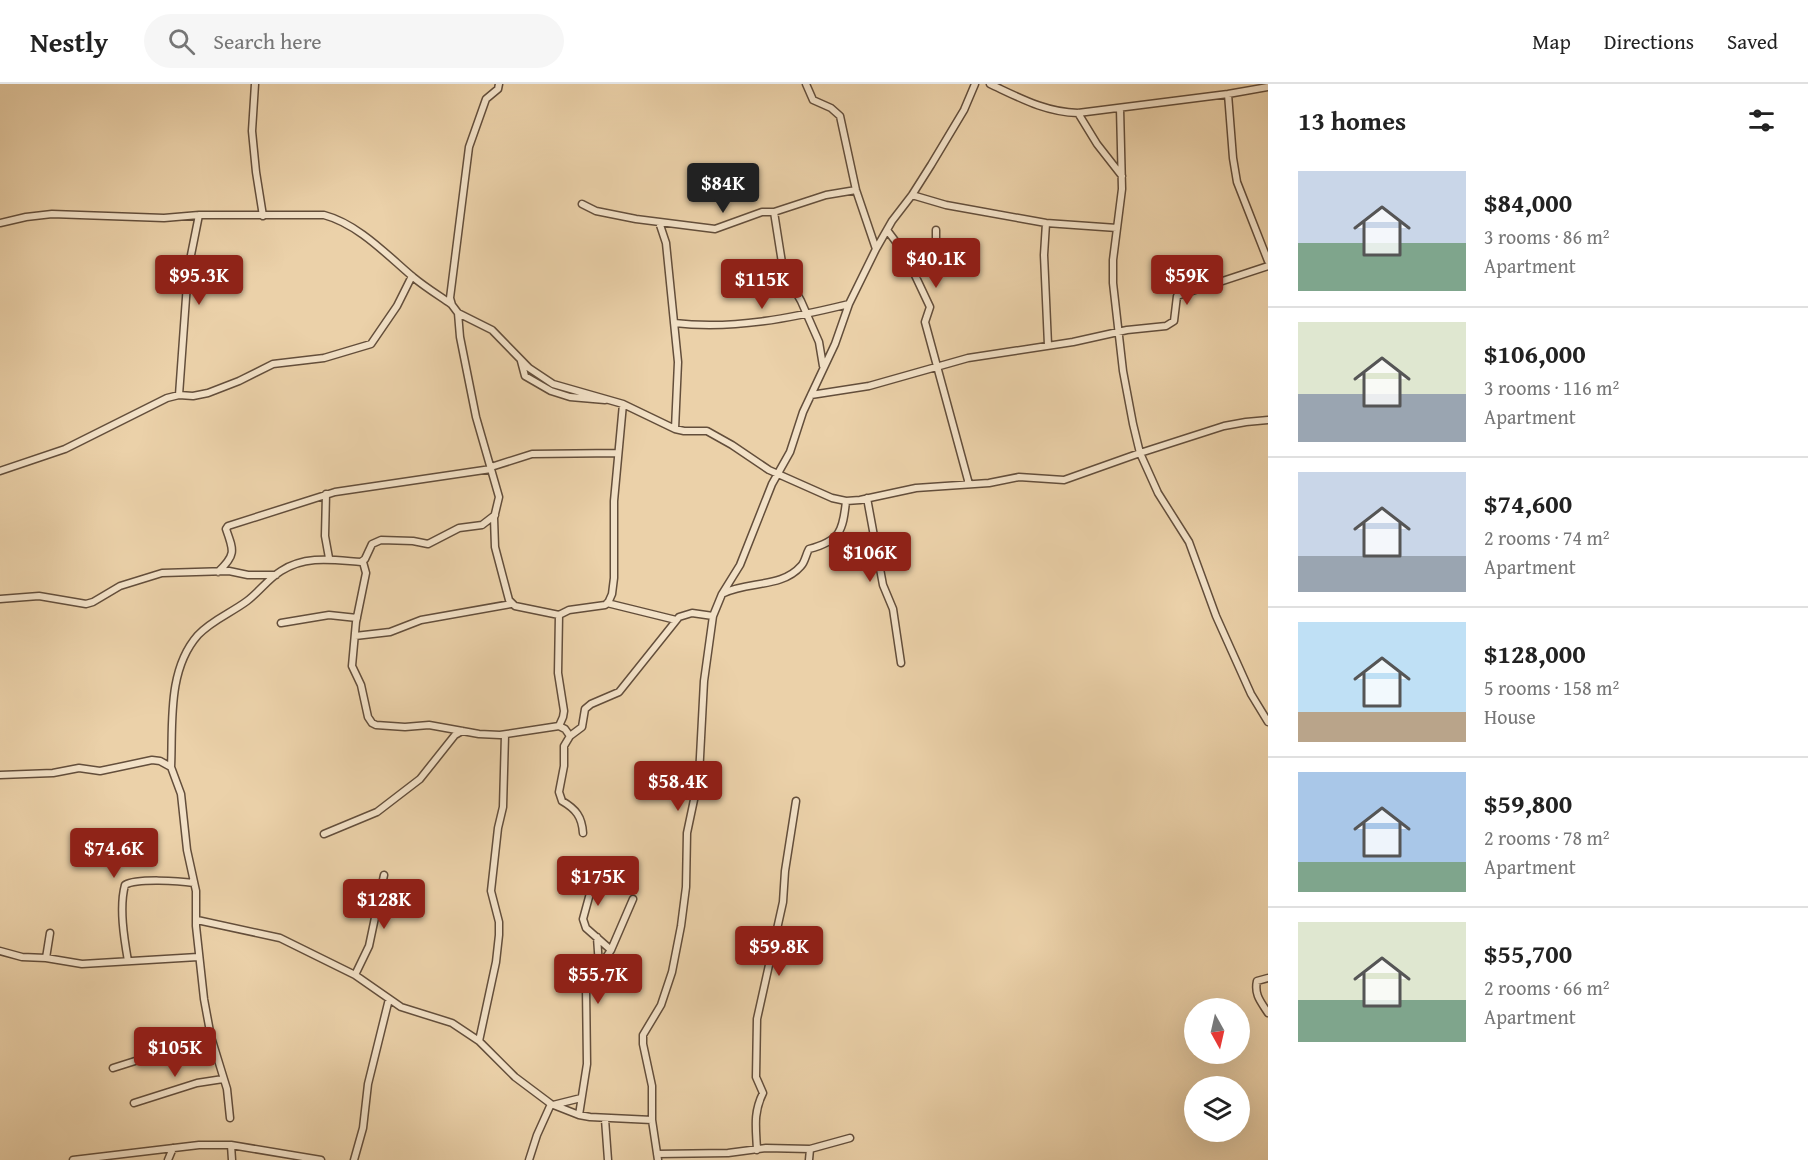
<!DOCTYPE html>
<meta charset="utf-8">
<style>
body{margin:0;font-family:"Gentium Book Plus",serif;background:#f6f6f6;color:#222;height:100vh;display:flex;flex-direction:column;font-size:22px;white-space:nowrap}
*{box-sizing:border-box;margin:0}
p{font-size:20px;color:#767676}
.icon{flex:none;width:33px;height:33px;fill:none;stroke:currentColor;stroke-width:2;stroke-linecap:round;stroke-linejoin:round}
.map{position:relative;flex:1;overflow:hidden}
.sheet{display:flex;flex-direction:column;background:#fff;width:540px}
.sheet>*{flex:none}
.needle{width:39px;rotate:172deg}
.tools{position:absolute;left:1184px;top:914px;display:grid;gap:12px}
.tools a{display:grid;place-items:center;width:66px;height:66px;border-radius:50%;background:#fff;box-shadow:0 6px 24px #0002;font-size:30px}
.price{position:absolute;translate:-50% -51px;padding:0 14px;border-radius:6px;background:#8f2418;color:#fff;font-size:20px;line-height:39px;filter:drop-shadow(0 2px 3px #0008)}
.price::after{content:'';position:absolute;left:50%;top:36px;width:18px;height:14px;margin-left:-9px;background:inherit;clip-path:polygon(0 0,100% 0,50% 100%)}
.price.current{background:#222;color:#fff}
ul{padding:0;list-style:none}
li{display:flex;align-items:center;gap:18px;height:150px;padding:0 30px}
li+li{border-top:2px solid #e0e0e0}
li span{display:grid;place-items:center;flex:none;width:168px;height:120px;border-radius:0px;color:#555}
li>.icon{margin-inline-start:auto}
span .icon{width:72px;height:72px;fill:#fffc;stroke-width:1}
li b{font-size:26px}
h2{display:flex;justify-content:space-between;align-items:center;height:72px;padding:0 30px;font-size:26px}
header{display:flex;align-items:center;gap:36px;box-sizing:border-box;height:84px;padding:0 30px;background:#fff;border-bottom:2px solid #e0e0e0}
header strong{font-size:28px}
nav{display:flex;gap:33px;margin-inline-start:auto;font-size:21px}
.search{width:420px;height:54px;background:#f6f6f6;display:flex;align-items:center;gap:15px;box-sizing:border-box;padding:0 21px;border-radius:33px;color:#767676;font-size:22px}
main{display:flex;flex:1;min-height:0}
.map>svg:first-child{display:block}
</style>
<header>
<strong>Nestly</strong>
<div class="search"><svg class="icon" aria-label="search" viewBox="0 0 24 24"><circle cx="10" cy="10" r="6"/><path d="M15 15l6 6"/></svg>Search here</div>
<nav><a>Map</a><a>Directions</a><a>Saved</a></nav>
</header>
<main>
<div class="map">
<svg width="1268" height="1076" viewBox="0 0 1268 1076">
<rect width="100%" height="100%" fill="#ebd1a9"/>
<filter id="stains"><feTurbulence type="fractalNoise" baseFrequency=".00333" numOctaves="4"/><feColorMatrix values="0 0 0 0 .2 0 0 0 0 .09 0 0 0 0 .02 0 0 0 .5 -.17"/></filter>
<radialGradient id="worn" r=".72"><stop offset=".6" stop-color="#630" stop-opacity="0"/><stop offset="1" stop-color="#630" stop-opacity=".3"/></radialGradient>
<g fill="none" stroke-linecap="round" stroke-linejoin="round">
<g stroke="#634e3b" stroke-width="9">
<path id="minor" d="M 255,0 L 252,47 L 256,88 L 263,132
M 499,0 L 498,5 L 486,15 L 469,63 L 450,214 L 452,221 L 458,229 L 492,246 L 529,284 L 553,300 L 623,320 L 675,345 L 684,347 L 707,347 L 732,361 L 769,386 L 832,414 L 846,417 L 860,416 L 916,404 L 989,399 L 1019,393 L 1064,396 L 1140,369 L 1224,342 L 1246,338 L 1268,336
M 806,0 L 813,16 L 831,24 L 840,32 L 856,106 L 876,165
M 990,0 C 1020,14 1045,28 1078,29 L 1228,10 L 1268,3
M 1228,10 L 1233,74 L 1237,98 L 1268,177
M 1120,24 L 1122,105 L 1113,176 L 1113,199 L 1123,287 L 1133,340 L 1140,369 L 1158,409 L 1189,458 L 1216,532 L 1251,610 L 1268,638
M 1078,29 L 1097,60 L 1122,92
M 912,111 L 946,121 L 1046,139 L 1117,144
M 582,120 L 596,127 L 636,135 L 715,145 L 762,128 L 774,128 L 826,111 L 856,106
M 774,128 L 783,185 L 801,217 L 819,258 L 823,282
M 659,138 L 666,159 L 678,278 L 675,345
M 0,139 L 26,133 L 52,130 L 164,134 L 199,131 L 324,131 C 358,140 387,171 413,193 C 425,203 438,211 451,220
M 1046,139 L 1044,171 L 1048,261
M 887,146 L 905,170 L 930,223 L 925,238 L 969,400
M 916,192 L 936,170 L 936,146
M 458,229 L 460,253 L 476,333 L 499,413 L 494,434 L 495,463 L 509,516 L 515,522 L 559,531
M 674,239 C 733,246 792,234 849,220
M 521,277 L 525,292 L 551,307 L 570,313 L 605,316
M 179,311 L 188,186 L 199,131
M 811,311 L 869,302 L 968,274 L 1073,258 L 1127,246 L 1166,242 L 1174,237 L 1177,212 L 1268,182
M 491,383 L 532,370 L 618,369
M 0,387 L 65,365 L 167,314 L 179,311 L 193,312 L 208,309 L 239,297 L 273,280 L 324,274 L 371,260 L 397,222 L 412,192
M 326,410 L 325,452 L 329,474
M 867,414 L 883,501 L 893,525 L 901,579
M 363,478 L 366,489 L 356,538 L 352,582 L 361,601 L 368,633 L 372,639 L 376,641 L 405,643 L 429,641 L 479,650 L 500,651 L 559,642 L 565,645 L 570,652
M 218,488 C 236,471 234,467 226,445 L 228,442 L 335,408 L 491,385
M 724,509 C 748,497 782,504 801,482 C 805,478 806,470 809,465 C 840,457 843,447 846,417
M 0,515 L 39,512 L 86,520 L 93,518 L 120,502 L 162,489 L 229,487 L 248,491 L 276,491
M 607,519 L 676,536
M 281,539 L 329,531 L 357,534
M 355,552 L 390,548 L 421,536 L 511,520
M 559,642 L 563,633 L 564,627 L 558,589 L 559,531 L 569,526 L 605,521 L 608,519 L 612,510 L 614,494 L 614,417 L 623,320
M 171,683 C 173,640 167,586 198,551 C 212,536 231,529 247,517 C 259,508 268,495 281,487 C 306,471 333,476 361,478 L 365,475 L 372,460 L 381,456 L 413,457 L 428,460 L 459,444 L 482,441 L 495,431
M 0,691 L 53,689 L 79,684 L 100,687 L 152,676 L 160,677 L 171,683 L 181,710 L 187,766 L 196,807 L 196,842 L 204,915 L 211,953 L 227,1005 L 230,1034
M 583,749 C 582,733 576,725 562,717 L 559,708 L 564,682 L 564,662 L 570,652 L 582,643 L 585,625 L 591,620 L 619,608 L 679,533 L 692,529 L 713,532
M 324,750 L 377,728 L 420,695 L 455,651 L 462,647
M 595,778 L 592,802 L 583,835 L 586,844 L 611,866
M 197,836 L 280,854 L 355,891 L 401,923 L 452,939 L 479,957 L 515,993 L 551,1020 L 579,1031 L 590,1033 L 652,1036
M 597,853 L 599,882
M 0,867 L 22,873 L 46,874 L 82,880 L 198,873
M 46,874 L 50,849
M 128,877 C 124,854 119,823 125,801 C 137,794 180,797 194,799
M 355,891 L 369,862 L 384,791
M 1268,894 L 1257,897 C 1254,911 1261,918 1268,929
M 479,957 L 496,878 L 499,851 L 499,838 L 491,807 L 498,744 L 503,723 L 505,651
M 113,984 L 211,953
M 134,1019 L 197,999 L 223,995
M 553,1021 L 581,1014
M 579,1031 L 587,980 L 586,903 L 611,866 L 633,815
M 605,1035 L 608,1076
M 231,1061 L 232,1076
M 757,1066 C 756,1044 753,1029 763,1009 L 756,993 L 757,935 L 783,818 L 785,787 L 796,717
M 657,1070 L 728,1069 L 766,1064 L 810,1065 L 850,1054
M 73,1076 L 199,1061 L 231,1061 L 321,1076
M 168,1076 L 173,1064
M 354,1076 L 363,1044 L 368,1000 L 389,915
M 529,1076 L 537,1051 L 551,1020
M 658,1076 L 652,1036 L 652,1002 L 643,960 L 643,951 L 661,921 L 672,888 L 681,842 L 686,803 L 687,749 L 699,692 L 704,597 L 713,532 L 722,510 L 740,481 L 772,400 L 790,368 L 803,328 L 835,260 L 849,220 L 876,165 L 892,137 L 912,111 L 931,81 L 964,26 L 975,0
M 809,1076 L 810,1065"/>
</g>
<use href="#minor" stroke="#f2e1c7" stroke-width="6"/>
</g>
<rect width="100%" height="100%" filter="url(#stains)"/>
<rect width="100%" height="100%" fill="url(#worn)"/>
</svg>
<div class="tools">
<a><svg class="needle" viewBox="-14 -14 28 28"><path d="M0-13l5 13h-10z" fill="#e53935"/><path d="M0 13l5-13h-10z" fill="#767676"/></svg></a>
<a><svg class="icon" aria-label="layers" viewBox="0 0 24 24"><path d="M12 4l9 5-9 5-9-5zM3 14l9 5 9-5"/></svg></a>
</div>
<b class="price current" style="left:723px;top:130px">$84K</b>
<b class="price" style="left:936px;top:205px">$40.1K</b>
<b class="price" style="left:199px;top:222px">$95.3K</b>
<b class="price" style="left:1187px;top:222px">$59K</b>
<b class="price" style="left:762px;top:226px">$115K</b>
<b class="price" style="left:870px;top:499px">$106K</b>
<b class="price" style="left:678px;top:728px">$58.4K</b>
<b class="price" style="left:114px;top:795px">$74.6K</b>
<b class="price" style="left:598px;top:823px">$175K</b>
<b class="price" style="left:384px;top:846px">$128K</b>
<b class="price" style="left:779px;top:893px">$59.8K</b>
<b class="price" style="left:598px;top:921px">$55.7K</b>
<b class="price" style="left:175px;top:994px">$105K</b>
</div>
<section class="sheet">
<h2>13 homes<svg class="icon" aria-label="filters" viewBox="0 0 24 24"><path d="M4 7h16M4 17h16"/><circle cx="9" cy="7" r="2"/><circle cx="15" cy="17" r="2"/></svg></h2>
<ul>
<li><span style="background:linear-gradient(#c9d6e8 60%,#7fa58c 0)"><svg class="icon" aria-label="home" viewBox="0 0 24 24"><path d="M3 11l9-7 9 7M6 9v11h12V9"/></svg></span><div><b>$84,000</b><p>3 rooms · 86 m²</p><p>Apartment</p></div></li>
<li><span style="background:linear-gradient(#dfe7d0 60%,#9aa5b1 0)"><svg class="icon" aria-label="home" viewBox="0 0 24 24"><path d="M3 11l9-7 9 7M6 9v11h12V9"/></svg></span><div><b>$106,000</b><p>3 rooms · 116 m²</p><p>Apartment</p></div></li>
<li><span style="background:linear-gradient(#c9d6e8 70%,#9aa5b1 0)"><svg class="icon" aria-label="home" viewBox="0 0 24 24"><path d="M3 11l9-7 9 7M6 9v11h12V9"/></svg></span><div><b>$74,600</b><p>2 rooms · 74 m²</p><p>Apartment</p></div></li>
<li><span style="background:linear-gradient(#bfe0f5 75%,#b9a48a 0)"><svg class="icon" aria-label="home" viewBox="0 0 24 24"><path d="M3 11l9-7 9 7M6 9v11h12V9"/></svg></span><div><b>$128,000</b><p>5 rooms · 158 m²</p><p>House</p></div></li>
<li><span style="background:linear-gradient(#a9c7e8 75%,#7fa58c 0)"><svg class="icon" aria-label="home" viewBox="0 0 24 24"><path d="M3 11l9-7 9 7M6 9v11h12V9"/></svg></span><div><b>$59,800</b><p>2 rooms · 78 m²</p><p>Apartment</p></div></li>
<li><span style="background:linear-gradient(#dfe7d0 65%,#7fa58c 0)"><svg class="icon" aria-label="home" viewBox="0 0 24 24"><path d="M3 11l9-7 9 7M6 9v11h12V9"/></svg></span><div><b>$55,700</b><p>2 rooms · 66 m²</p><p>Apartment</p></div></li>
</ul>
</section>
</main>
